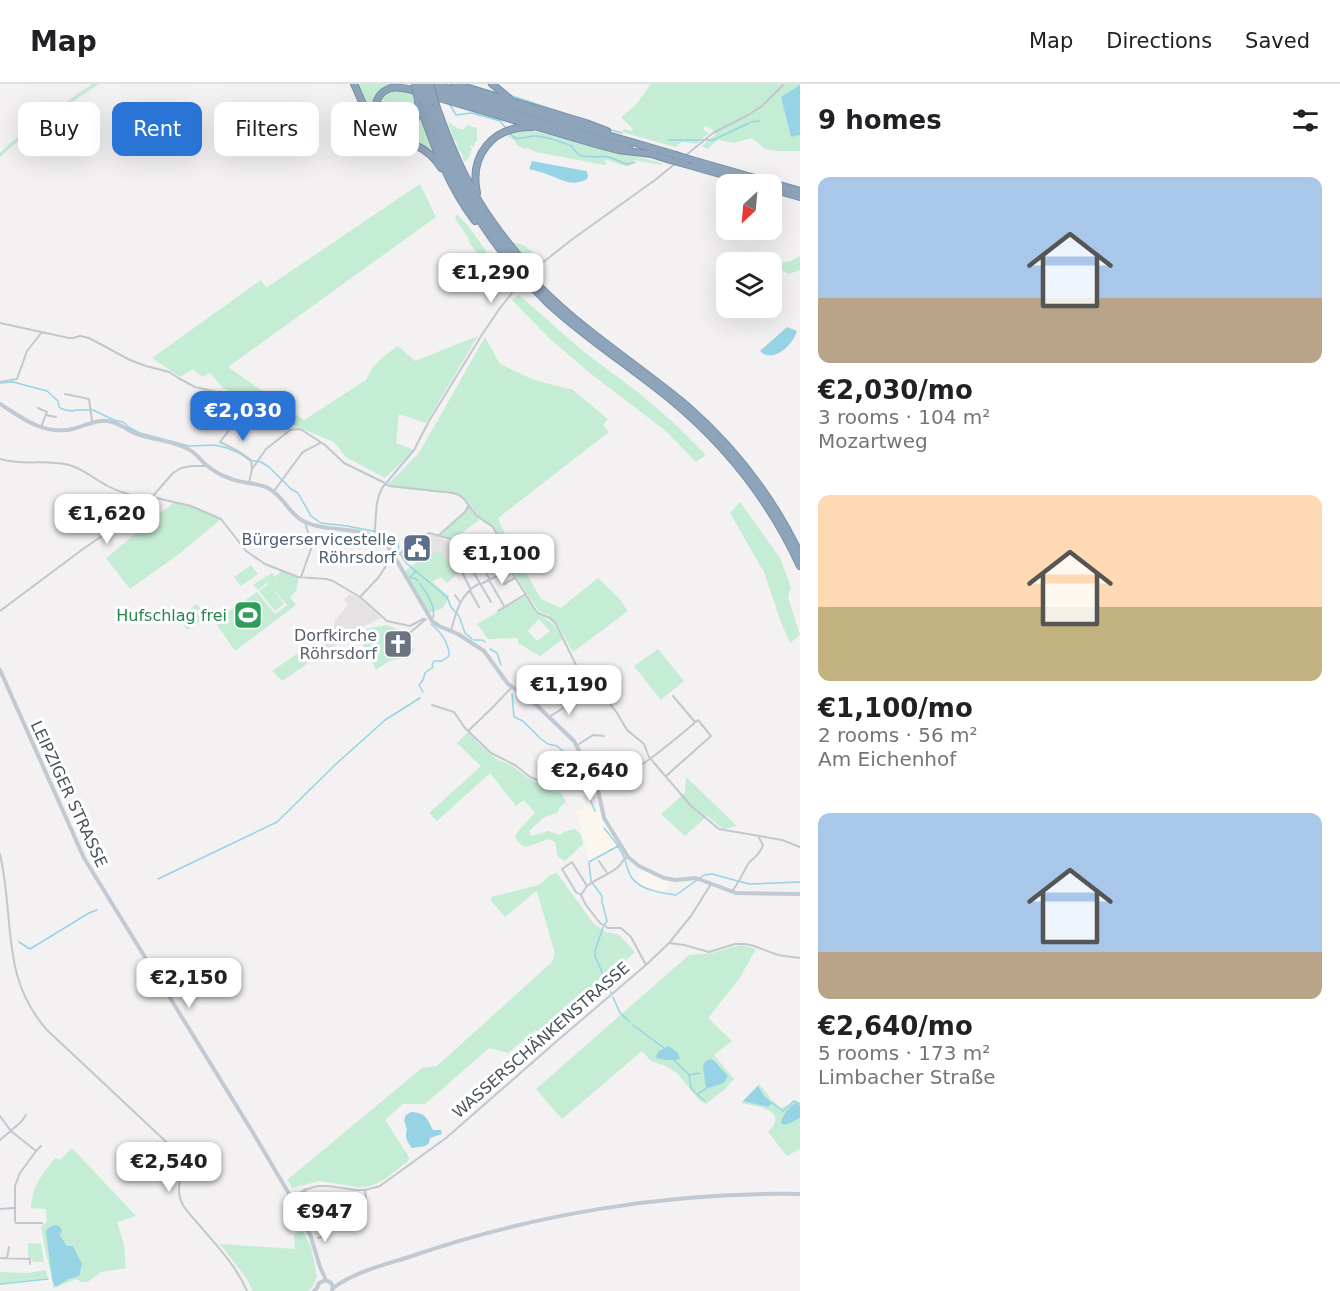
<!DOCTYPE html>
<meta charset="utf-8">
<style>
body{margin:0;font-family:"DejaVu Sans",sans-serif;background:#f6f6f6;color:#202124;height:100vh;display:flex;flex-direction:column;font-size:22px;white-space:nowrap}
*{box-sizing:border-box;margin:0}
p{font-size:20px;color:#757577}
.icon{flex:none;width:33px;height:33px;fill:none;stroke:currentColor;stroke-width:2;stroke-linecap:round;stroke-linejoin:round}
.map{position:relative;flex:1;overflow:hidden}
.side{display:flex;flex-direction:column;background:#fff;width:540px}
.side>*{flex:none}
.hud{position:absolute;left:18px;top:18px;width:570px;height:54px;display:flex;gap:12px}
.needle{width:39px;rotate:206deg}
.tools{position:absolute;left:716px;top:90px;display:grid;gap:12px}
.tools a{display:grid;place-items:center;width:66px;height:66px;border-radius:12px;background:#fff;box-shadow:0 6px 24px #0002;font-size:30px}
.price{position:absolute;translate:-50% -51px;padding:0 14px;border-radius:12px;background:#fff;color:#222;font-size:20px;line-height:39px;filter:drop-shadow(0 2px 3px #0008)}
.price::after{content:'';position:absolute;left:50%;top:36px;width:18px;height:14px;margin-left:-9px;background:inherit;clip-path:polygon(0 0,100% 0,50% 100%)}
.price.current{background:#2a74d5;color:#fff}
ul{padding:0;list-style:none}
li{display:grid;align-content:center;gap:12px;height:318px;padding:0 18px}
li span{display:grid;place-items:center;height:186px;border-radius:12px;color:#555}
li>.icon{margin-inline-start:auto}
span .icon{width:108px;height:108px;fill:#fffc;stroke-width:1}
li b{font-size:26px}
h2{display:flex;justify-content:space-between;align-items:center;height:72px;padding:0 18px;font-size:26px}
.chip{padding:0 21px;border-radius:12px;background:#fff;box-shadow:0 6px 24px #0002;font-size:21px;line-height:54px}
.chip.current{background:#2a74d5;color:#fff}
header{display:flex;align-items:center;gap:36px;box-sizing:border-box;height:84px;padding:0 30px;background:#fff;border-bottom:2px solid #e0e0e0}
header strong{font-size:28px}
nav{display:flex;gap:33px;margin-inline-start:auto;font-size:21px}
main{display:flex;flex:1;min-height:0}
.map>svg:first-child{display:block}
</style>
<header>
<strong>Map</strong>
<nav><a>Map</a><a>Directions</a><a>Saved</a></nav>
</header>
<main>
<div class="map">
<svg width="800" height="1207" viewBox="0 0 800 1207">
<rect width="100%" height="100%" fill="#f3f1f1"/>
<path fill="#fbf7ee" d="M 586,707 L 593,724 L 601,723 L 604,734 L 620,760 L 589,777 L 576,727 L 584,724 L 579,710 Z
M 644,785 L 670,796 L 664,808 L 646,803 L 639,799 L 640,791 Z"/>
<path fill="#e4e2e2" d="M 432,451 L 452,458 L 458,468 L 448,475 L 444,474 L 438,466 L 429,472 L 425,466 L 430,461 L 424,457 Z
M 350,510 L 359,514 L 381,534 L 362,543 L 354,548 L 355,551 L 351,552 L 307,580 L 298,569 L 334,542 L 335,536 L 348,521 L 343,516 Z"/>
<path fill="#c5ecd4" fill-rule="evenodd" d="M 92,0 L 99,0 C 65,23 30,45 0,73 L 0,69 L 22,49 Z
M 357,0 L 396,0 L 406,3 L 386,4 L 374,30 L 392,48 L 421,34 L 437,73 L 382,43 L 369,28 Z
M 651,0 L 800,0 L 800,67 L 778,67 L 765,65 L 752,54 L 734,59 L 718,56 L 707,65 L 702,62 L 715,51 L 713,46 L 705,42 L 703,46 L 709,49 L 696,60 L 682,58 L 675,63 L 622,48 L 624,45 L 631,47 L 633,45 L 621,33 L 635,22 Z
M 405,6 L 412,10 C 413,13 415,15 416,19 C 418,30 411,44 398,45 C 394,45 389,42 384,41 L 377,26 C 383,8 387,7 405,6 Z
M 448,38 L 459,45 L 464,45 L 467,41 L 477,44 L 477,56 L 475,58 L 474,63 L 470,61 L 472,66 L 467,77 L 464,77 L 462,70 L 457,63 L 457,59 L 453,53 Z
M 522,47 L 534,47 L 658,78 L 662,80 L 662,81 L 634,76 L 629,82 L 625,82 L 605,75 L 606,80 L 605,81 L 536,68 L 527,64 L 524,65 L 517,61 C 515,55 509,54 505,51 L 512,48 Z
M 420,100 L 436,133 L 228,283 L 304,336 L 366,296 L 372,284 L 384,272 L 398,262 L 415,277 L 478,252 L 426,339 L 399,330 L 396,359 L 414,366 L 385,394 L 346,373 L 334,358 L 286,338 L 223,304 L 210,289 L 202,293 L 193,285 L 180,293 L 152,274 L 261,196 L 266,204 Z
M 457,130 L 469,143 L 496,181 L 499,188 L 499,192 L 496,192 L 470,160 L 468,153 L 455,135 Z
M 513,158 L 525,162 L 540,174 L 530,183 L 513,160 Z
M 800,172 L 800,186 L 789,190 L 780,185 L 778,182 L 779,179 L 791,177 Z
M 519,211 L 584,268 L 639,309 L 674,339 L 706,371 L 696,378 L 667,348 L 590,289 L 551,256 L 512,216 Z
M 485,253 L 500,280 L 534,296 L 573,306 L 608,335 L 603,341 L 609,348 L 498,434 L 508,457 L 541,515 L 561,524 L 598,494 L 618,513 L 628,527 L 573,568 L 558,541 L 549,532 L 539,527 L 529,513 L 500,465 L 497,447 L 493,442 L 479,433 L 471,421 L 458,409 L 392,402 L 388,400 L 419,369 Z
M 174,418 L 191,422 L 221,435 L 179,470 L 130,505 L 106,474 Z
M 740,418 L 780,474 L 791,503 L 788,513 L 800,551 L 790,559 L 781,538 L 764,488 L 730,429 Z
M 469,423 L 479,436 L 457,453 L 451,454 L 441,451 Z
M 438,466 L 444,474 L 448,475 L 458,468 L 469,482 L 460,487 L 447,499 L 441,493 L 432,498 L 449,512 L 443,524 L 429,529 L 405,487 L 421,475 L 424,479 L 431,474 L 429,472 Z
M 251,481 L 258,490 L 241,502 L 234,493 Z
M 282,487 L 299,495 L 296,507 L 290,513 L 296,521 L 235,567 L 211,532 L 218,528 L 222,532 L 257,508 L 275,530 L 287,521 L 272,504 L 284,520 L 275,527 L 259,507 L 268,500 L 268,498 L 258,506 L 253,501 L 272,489 L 279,498 L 275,492 Z
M 525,512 L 534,526 L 554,541 L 563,555 L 540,572 L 518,559 L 518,554 L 488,555 L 477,540 ZM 538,536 L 540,536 L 550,547 L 537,557 L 528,547 Z
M 197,520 L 206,533 L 187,546 L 178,533 Z
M 387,541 C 402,546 408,552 414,566 L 409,573 L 389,577 L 376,586 L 357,549 L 370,544 Z
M 658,565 L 684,597 L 661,616 L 634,582 Z
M 298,569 L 307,580 L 282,597 L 272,587 Z
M 571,601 L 580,611 L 562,623 L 554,614 Z
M 468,648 L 480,661 L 496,675 L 511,681 L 528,694 L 545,701 L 553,709 L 557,707 L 562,710 L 566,718 L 559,724 L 558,728 L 543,734 L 529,747 L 531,752 L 549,747 L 559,751 L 566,747 L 575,745 C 581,749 582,752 583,760 L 565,777 L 558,773 L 555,758 L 549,755 L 526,763 L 521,761 L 515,753 L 519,746 L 535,729 L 524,716 L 516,722 L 490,689 L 437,737 L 429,729 L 481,682 L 457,659 Z
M 686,693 L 737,742 L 723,745 L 707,732 L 685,752 L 661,730 L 685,709 Z
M 557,789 L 593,839 L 606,848 L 619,851 L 635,868 L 595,905 L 543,948 L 536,946 L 508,969 L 489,964 L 425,1020 L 403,1020 L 385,1036 L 409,1073 L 408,1077 L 385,1095 L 371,1102 L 358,1103 L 320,1097 L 292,1104 L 287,1096 L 422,984 L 437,982 L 552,878 L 555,869 L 537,808 L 535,808 L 505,833 L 491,817 L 491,813 L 538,801 C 548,796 544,792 557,789 Z
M 741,861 L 756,865 L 739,895 L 708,934 L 732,957 L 714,971 L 734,995 L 724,1006 L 706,1020 L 699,1016 L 677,989 L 666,982 L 651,977 L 642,967 L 562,1035 L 536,1005 L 689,871 L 712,869 ZM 709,975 L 715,976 L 728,992 L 724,999 L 706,1005 L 704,979 Z
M 759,1000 L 770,1014 L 781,1024 L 788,1021 L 794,1016 L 800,1020 L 800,1022 L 796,1020 L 786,1040 L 791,1039 L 794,1037 L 800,1034 L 800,1065 L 787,1072 L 768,1048 C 791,1026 755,1022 741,1019 Z
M 72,1064 L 136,1132 L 117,1138 L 124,1161 L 126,1184 L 101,1188 L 88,1198 L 81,1198 L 77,1195 C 68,1197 61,1203 52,1204 L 54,1202 L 57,1202 L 69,1195 L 79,1192 L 67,1162 L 60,1151 L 46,1149 L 52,1195 L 44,1160 L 41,1142 L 47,1138 L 46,1125 L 31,1124 C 33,1099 41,1093 55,1074 L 60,1076 Z
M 303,1147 L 311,1163 L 317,1193 C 314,1198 313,1204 308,1207 L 253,1207 L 247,1195 L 220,1160 L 295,1165 L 294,1150 Z
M 28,1159 L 41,1160 L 44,1178 L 33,1178 L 32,1175 L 28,1174 Z
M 46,1186 L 48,1194 L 0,1199 L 0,1188 L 27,1189 Z"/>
<path fill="#96d4e5" d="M 800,1 L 800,51 L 791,53 L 781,13 Z
M 532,77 L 586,87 L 588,91 L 587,95 C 573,103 562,96 549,91 C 542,88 536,87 529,85 Z
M 787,243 L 797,247 C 793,261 773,280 760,267 Z
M 669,962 L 678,969 L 680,975 C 673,977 663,976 656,974 C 657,966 663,965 669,962 Z
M 709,975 L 714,976 L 728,992 L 724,999 L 706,1005 L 703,983 L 704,979 Z
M 758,1002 L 764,1012 L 772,1019 L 768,1023 L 743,1017 Z
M 796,1019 L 800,1022 L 800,1034 L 794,1037 L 791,1039 L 783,1041 L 781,1038 C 784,1030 788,1023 796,1019 Z
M 411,1028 C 426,1029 426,1033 433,1046 L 441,1046 L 442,1050 L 430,1054 L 429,1059 L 425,1062 L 412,1064 C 408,1059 404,1053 407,1046 L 404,1036 L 406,1031 Z
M 54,1141 C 58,1141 61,1143 62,1147 L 60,1151 L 67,1162 L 73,1162 L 82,1180 L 79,1192 L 69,1195 L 57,1202 L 54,1202 L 52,1195 L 46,1149 L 47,1145 Z"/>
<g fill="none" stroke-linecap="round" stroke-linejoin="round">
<path stroke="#96d4e5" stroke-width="1.5" d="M 468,0 L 496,9
M 512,12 L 564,29
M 450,21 L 456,31 L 472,29 L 500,37 L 505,43
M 751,38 L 759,37
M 608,45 L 622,49
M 510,50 C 518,58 523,53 533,52 C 545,51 560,58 572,62 C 574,66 577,70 582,72 C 592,74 603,71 612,74 C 621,77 625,83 635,78
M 668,56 L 713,56 L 749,39
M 0,299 L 13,298 L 47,307 L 58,317 L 59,323 L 62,325 L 71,327 L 77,326 L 93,326 L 114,336 L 123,338 L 130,344 L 140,349 L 189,362 L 215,361 L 227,364 L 239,369 L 249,376 L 261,378 L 269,383 L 291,405 L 298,409 L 311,432 L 321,439 L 347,442 L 378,448 L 398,460 L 399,466
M 406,479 L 447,513 L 451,523 L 459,532 L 465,549 L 472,555
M 416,487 L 410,493 L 416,495 L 418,497
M 420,500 C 427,509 436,523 433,534
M 474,556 L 482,556 L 485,558
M 490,565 L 497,569 L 501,581
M 423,608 L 419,601 L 423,596 L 425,589 L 433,583 L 432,581 L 434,577 L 442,577 L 449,572 C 449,559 441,548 431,540
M 512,610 L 514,633 L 523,637 L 541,655 L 548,660 L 557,662 L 572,675 L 595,727
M 604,744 C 611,752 618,761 623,771 C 626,777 628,789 632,794 C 640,806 662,809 676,811 L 704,791 L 712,790 L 749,800 L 800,798
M 158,795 L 277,738 L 335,681 L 385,636 L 420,614
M 605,840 L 607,837 L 602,818 L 602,812 L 591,797 L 589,778 L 618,762
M 603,843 L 595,867 L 595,872 L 611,909
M 19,858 L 30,865 L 89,829 L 97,826
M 613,913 L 620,929 L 630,938
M 633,941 L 664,964
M 674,976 L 689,991 L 700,989
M 689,991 L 691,1004 L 695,1009
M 705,1017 L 697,1010 L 706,1005
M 772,1019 L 783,1027 L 794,1017 L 800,1020
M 0,1200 L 48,1195"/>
<g stroke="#798fa7" stroke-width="8">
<path id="highway" d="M 354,0 C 362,15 365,33 379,44 C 390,54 405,56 417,62 C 428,67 435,74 441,84
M 433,0 L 676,71
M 454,0 L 586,39 L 607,47
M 492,0 L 509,14
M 429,5 L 629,64
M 429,11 L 599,61 L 618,66 L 651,70
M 418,15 C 419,27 418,38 407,44 C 379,59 362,12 391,4 C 401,2 411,6 419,8
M 424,18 C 449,95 490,164 549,220 C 587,255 631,283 670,315 C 726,361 770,417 800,482
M 430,19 C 455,91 488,151 542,205 C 586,249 639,282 687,322 C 734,363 773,414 800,470
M 436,21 C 448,55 461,88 480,119 C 496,145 516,169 536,193
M 420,22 C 434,62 449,103 475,137
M 648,69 L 670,76
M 692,76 L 800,107
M 685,80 L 755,100
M 771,105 L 800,113
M 477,109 C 469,71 493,42 532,43"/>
</g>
<path stroke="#c1c8ce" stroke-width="2" d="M 685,72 L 713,49 L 748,31 L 762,22 L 784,0
M 537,183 L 574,154 L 655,96 L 676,79
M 0,239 L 69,254 L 73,254 L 80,252 L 89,254 L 130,276 L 146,282 L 169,288 L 180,295 L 195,303 L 225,310 L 258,328 L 270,337 L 290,346 L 298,345 L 302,346 L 325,361 L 344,379 L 383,398 L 389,402 L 453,409 L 459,411 L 464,415 L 477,432 L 493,443 L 497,450 L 500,469 L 534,524 L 538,529 L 550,534 L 556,540 L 577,583 L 581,590 L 605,613 L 617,629 L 627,646 L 644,660 L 649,673 L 691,722 L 719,745 L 782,756 L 800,763
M 0,298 L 17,295 L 27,267 L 42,248
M 65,310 L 89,315 L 92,337
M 241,321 L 243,328 L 220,358 L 238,367 L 251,376 L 252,385 L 249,399
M 38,324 L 47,328 L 41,343
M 46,331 L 56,333
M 0,375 C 23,382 46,375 69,381 C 82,384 94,395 106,401 C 120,409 135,412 150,415
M 252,385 L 266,365 L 289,347
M 274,407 L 302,369 C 308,364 315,363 321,358
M 152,413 L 191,422 L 221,435 L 246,467 L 265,480 L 298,493 L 326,495 L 333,497 L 360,513 L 387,537 L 410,542 L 423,535 L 425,536
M 374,452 C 377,435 374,419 382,404 L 414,366 L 429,337 L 483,249 L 500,224 L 516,204
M 438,452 L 465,428 L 469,421
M 400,469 L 405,477 L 407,477 L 416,469 L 411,462
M 490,474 L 495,483
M 481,480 L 490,496
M 471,484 L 491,518
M 462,488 L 470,504
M 301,493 L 312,462 L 305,438
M 489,496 L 504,522
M 481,500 L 499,491 L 495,483 L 505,477
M 504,500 L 515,494
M 470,507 L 479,523
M 455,511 L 460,518
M 360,513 L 378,494 L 390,476 L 429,449 L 451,455 L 480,452 L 482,455
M 0,527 L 83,465 L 134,430 L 152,413 L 173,389 L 181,384 L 192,382 L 207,382
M 498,527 L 526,510
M 451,546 C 457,526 460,510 480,499
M 394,555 L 405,553 L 426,535
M 404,560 L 405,553
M 673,612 L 695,638
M 432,621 L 454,628 L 465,644 L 491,669 L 515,681 L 530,693 L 545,699
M 549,633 L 579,614
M 468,647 L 490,626 L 512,603
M 576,662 L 593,651 L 604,652
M 568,673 L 579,666
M 598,705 C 636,689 666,663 698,636 L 711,652 L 666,692
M 0,770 C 15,835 0,893 47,946 L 177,1068 C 188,1088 172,1102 183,1121 C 188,1129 195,1136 201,1143 C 218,1163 237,1183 247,1207
M 627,773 C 622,776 621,781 617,784 C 608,791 596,795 587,802 L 572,778 L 562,785 L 576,808 L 581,811 L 586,821 L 600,839 L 608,844 L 621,844 L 631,853 L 646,881
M 599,777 L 607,789
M 733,806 C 739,798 743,789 748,780 C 754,772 759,773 763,761 L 759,754
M 581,811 L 587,802
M 669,859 L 684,861 L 709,868 L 735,860 L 745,860 L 754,862 L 778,871 L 800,874
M 0,1032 L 11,1047 L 36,1067 L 20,1089 L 15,1102 L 15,1137 L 16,1139 L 42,1139
M 0,1056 L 21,1038 L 26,1031
M 36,1067 L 41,1062
M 291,1113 L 310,1104 L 318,1102 L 328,1102 L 356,1106 L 365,1106 L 380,1102 L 446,1054 L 557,957 L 646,881 L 669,859 L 691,832 L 711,800
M 0,1125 L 14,1124
M 318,1154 L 323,1152 L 362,1119 L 366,1114 L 365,1106
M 0,1174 L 30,1175 L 30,1180
M 7,1174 L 9,1163"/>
<path stroke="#c1c9d3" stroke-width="4" d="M 0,320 C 21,333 40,349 67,346 C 84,344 97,332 115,339 C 124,342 131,349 140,351 C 156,356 173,357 188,365 C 195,368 200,375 205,380 C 212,386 220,391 229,394 C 241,400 256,398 268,404 C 284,412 289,431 305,438 C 333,451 368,438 390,465 L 432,537 L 439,542 L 458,550 L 484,567 L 508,600 L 529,614 L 574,657 L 597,701 L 604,734 L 628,773 L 639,782 L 664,794 L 676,796 L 696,794 L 736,809 L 800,810
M 0,586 L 84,774 L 255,1052 L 298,1125 L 311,1153 L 320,1183 L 326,1196
M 298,1124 L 299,1114 L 305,1106
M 333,1204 C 354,1188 384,1181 409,1173 C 533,1130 668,1108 800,1110
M 314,1207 L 317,1204 L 319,1199 L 326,1196 L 331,1199 L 333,1203 L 332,1207"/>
<use href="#highway" stroke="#8ea4bb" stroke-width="6"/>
<g stroke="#798fa7" stroke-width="8" stroke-linecap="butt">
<path id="highway-bridge" d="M 414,0 L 418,15
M 419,0 L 424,18
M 425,0 L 430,19
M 430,0 L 436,21
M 676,71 L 692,76
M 670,76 L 685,80"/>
</g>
<path stroke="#c1c8ce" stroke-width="2" d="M 516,204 L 537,183"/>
<use href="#highway-bridge" stroke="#8ea4bb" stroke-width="6"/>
</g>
<defs>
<g id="civic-square" transform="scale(1.5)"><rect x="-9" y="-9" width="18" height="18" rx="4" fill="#5c6f8a" stroke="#fff"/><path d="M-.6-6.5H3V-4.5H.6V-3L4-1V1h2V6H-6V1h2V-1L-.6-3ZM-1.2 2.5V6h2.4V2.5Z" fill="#fff"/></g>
<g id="stadium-square" transform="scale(1.5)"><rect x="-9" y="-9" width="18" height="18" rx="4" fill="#2e9e5b" stroke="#fff"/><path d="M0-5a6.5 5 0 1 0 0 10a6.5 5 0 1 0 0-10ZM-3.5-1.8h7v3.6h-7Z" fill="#fff"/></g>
<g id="church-square" transform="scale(1.5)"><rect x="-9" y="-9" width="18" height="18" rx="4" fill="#6b7280" stroke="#fff"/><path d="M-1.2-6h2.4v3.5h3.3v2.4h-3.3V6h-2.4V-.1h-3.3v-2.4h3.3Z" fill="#fff"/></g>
</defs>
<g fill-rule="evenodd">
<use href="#civic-square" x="417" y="464"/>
<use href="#stadium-square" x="248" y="531"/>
<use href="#church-square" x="398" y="560"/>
</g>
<g text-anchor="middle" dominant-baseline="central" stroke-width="6" stroke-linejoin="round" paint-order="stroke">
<g font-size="16" fill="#4e5e75" stroke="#fff" text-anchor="end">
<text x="396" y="455">Bürgerservicestelle<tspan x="396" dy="18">Röhrsdorf</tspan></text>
</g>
<g font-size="16" fill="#27864d" stroke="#fff" text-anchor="end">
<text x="227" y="531">Hufschlag frei</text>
</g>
<g font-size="16" fill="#5b616d" stroke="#fff" text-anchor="end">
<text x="377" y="551">Dorfkirche<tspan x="377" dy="18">Röhrsdorf</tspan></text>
</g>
<g font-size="16" fill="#4b545d" stroke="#fff">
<text transform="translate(69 710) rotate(65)">LEIPZIGER STRASSE</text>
<text transform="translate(541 956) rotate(-41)">WASSERSCHÄNKENSTRASSE</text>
</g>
</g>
</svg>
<div class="tools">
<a><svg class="needle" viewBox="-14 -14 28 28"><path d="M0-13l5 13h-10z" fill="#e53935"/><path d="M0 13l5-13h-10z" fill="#757577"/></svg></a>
<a><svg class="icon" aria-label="layers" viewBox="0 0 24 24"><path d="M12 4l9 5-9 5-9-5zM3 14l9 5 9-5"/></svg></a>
</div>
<b class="price" style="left:491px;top:220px">€1,290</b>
<b class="price current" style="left:243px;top:358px">€2,030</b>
<b class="price" style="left:107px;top:461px">€1,620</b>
<b class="price" style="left:502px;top:501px">€1,100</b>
<b class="price" style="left:569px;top:632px">€1,190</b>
<b class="price" style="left:590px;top:718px">€2,640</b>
<b class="price" style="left:189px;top:925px">€2,150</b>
<b class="price" style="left:169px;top:1109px">€2,540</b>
<b class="price" style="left:325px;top:1159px">€947</b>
<div class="hud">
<a class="chip">Buy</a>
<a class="chip current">Rent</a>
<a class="chip">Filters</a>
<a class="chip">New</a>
</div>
</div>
<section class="side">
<h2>9 homes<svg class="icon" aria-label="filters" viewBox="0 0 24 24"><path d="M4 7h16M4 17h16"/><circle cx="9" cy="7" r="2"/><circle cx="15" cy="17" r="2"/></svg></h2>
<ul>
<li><span style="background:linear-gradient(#a9c7e8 65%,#b9a48a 0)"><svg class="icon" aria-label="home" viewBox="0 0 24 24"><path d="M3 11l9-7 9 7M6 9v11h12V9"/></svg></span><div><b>€2,030/mo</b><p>3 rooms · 104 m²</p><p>Mozartweg</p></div></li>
<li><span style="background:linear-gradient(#ffd9b3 60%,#c2b280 0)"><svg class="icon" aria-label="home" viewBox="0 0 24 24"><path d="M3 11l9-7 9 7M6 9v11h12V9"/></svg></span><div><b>€1,100/mo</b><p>2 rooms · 56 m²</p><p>Am Eichenhof</p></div></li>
<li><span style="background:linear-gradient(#a9c7e8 75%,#b9a48a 0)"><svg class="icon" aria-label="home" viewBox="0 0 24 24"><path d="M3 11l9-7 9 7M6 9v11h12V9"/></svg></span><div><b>€2,640/mo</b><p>5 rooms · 173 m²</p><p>Limbacher Straße</p></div></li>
</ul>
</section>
</main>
